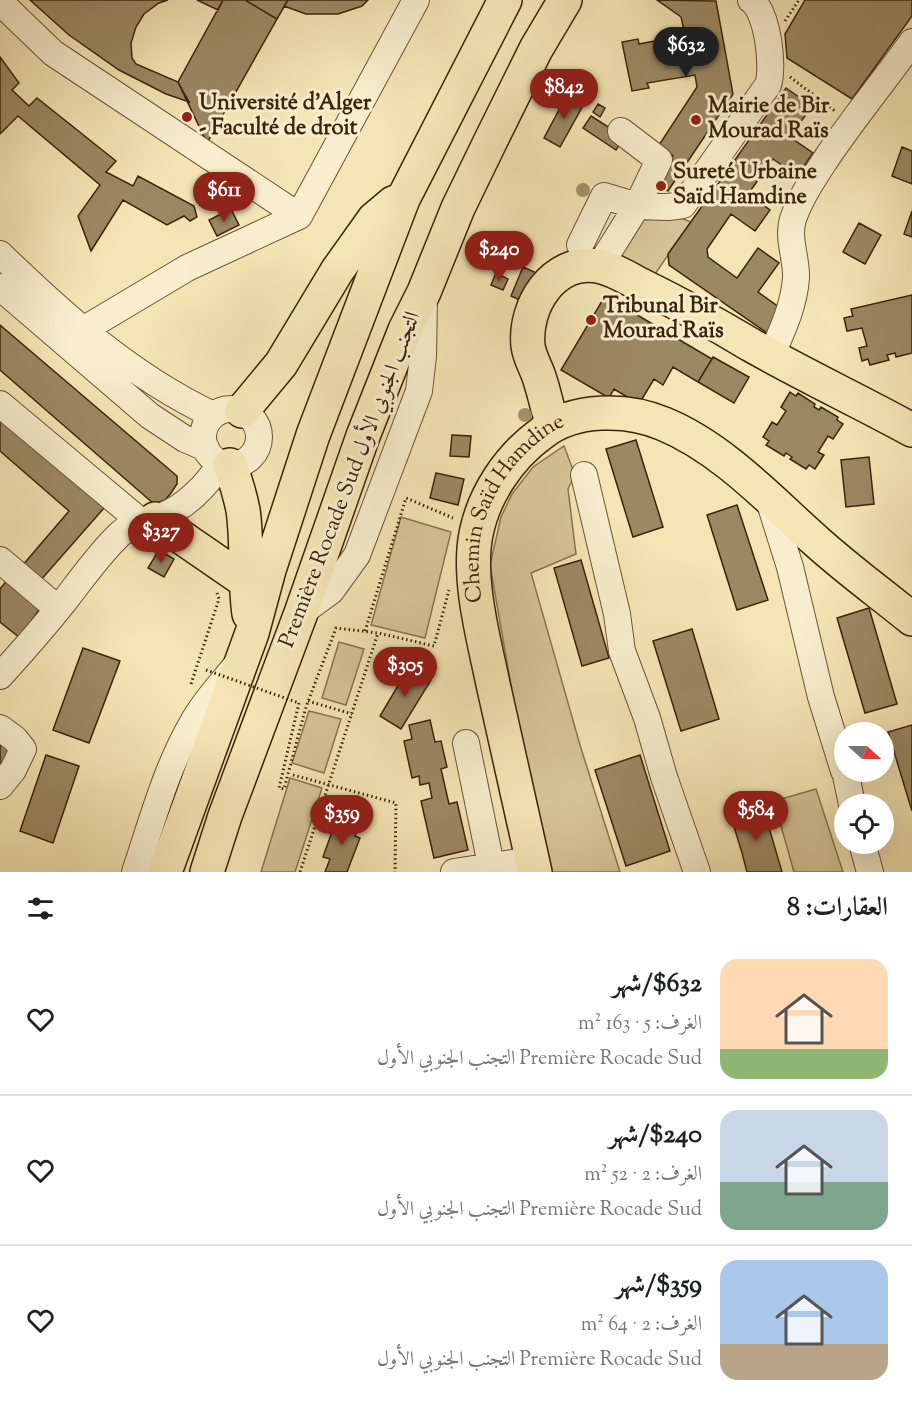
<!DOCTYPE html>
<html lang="ar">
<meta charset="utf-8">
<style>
body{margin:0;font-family:"Sorts Mill Goudy",Amiri,serif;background:#f6f6f6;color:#202124;direction:rtl;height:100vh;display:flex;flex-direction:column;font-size:22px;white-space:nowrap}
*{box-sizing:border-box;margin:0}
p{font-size:20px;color:#757577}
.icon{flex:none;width:33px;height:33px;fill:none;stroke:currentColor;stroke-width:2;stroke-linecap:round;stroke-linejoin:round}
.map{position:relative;height:872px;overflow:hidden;direction:ltr}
.sheet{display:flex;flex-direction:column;background:#fff;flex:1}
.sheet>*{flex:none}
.needle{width:39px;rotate:111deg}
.controls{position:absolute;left:834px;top:722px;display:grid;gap:12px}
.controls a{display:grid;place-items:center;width:60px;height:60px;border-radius:50%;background:#fff;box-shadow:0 6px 24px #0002;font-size:30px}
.price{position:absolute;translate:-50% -51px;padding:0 14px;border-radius:21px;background:#8f2418;color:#fff;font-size:20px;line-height:39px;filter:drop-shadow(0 2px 3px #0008)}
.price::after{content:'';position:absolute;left:50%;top:36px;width:18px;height:14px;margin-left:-9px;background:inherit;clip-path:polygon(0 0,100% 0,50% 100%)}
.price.current{background:#222;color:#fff}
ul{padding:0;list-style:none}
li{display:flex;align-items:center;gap:18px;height:150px;padding:0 24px}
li+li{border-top:2px solid #e0e0e0}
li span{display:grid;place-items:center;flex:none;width:168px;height:120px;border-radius:18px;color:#555}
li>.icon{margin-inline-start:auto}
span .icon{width:72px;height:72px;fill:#fffc;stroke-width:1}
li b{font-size:26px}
h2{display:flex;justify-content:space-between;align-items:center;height:72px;padding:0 24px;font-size:26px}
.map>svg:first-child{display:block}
</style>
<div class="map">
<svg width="912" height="872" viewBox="0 0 912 872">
<rect width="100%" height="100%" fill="#f5e5b4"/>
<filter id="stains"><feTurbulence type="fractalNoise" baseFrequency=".00333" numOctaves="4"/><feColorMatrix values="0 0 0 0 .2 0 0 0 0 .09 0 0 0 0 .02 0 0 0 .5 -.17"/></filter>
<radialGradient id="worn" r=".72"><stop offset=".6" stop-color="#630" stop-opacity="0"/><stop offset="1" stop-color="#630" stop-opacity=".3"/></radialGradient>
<path fill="#d6c497" stroke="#897451" stroke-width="1.5" d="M 676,216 L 691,222 L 655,274 L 619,257 L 636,226 L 645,219 Z
M 564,446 L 575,475 L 568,489 L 576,554 L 531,573 L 580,745 L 620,872 L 547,872 L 511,685 L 490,565 L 501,517 L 512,494 L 533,467 Z
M 401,517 L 451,532 L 425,638 L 371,625 Z
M 339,642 L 364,649 L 346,705 L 322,698 Z
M 309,711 L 341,719 L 324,773 L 292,763 Z
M 290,778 L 322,788 L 295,872 L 261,872 Z
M 816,789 L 843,872 L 794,872 L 774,801 Z"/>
<path fill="#9c8863" stroke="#3c230b" stroke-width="1.5" d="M 30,0 L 168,0 L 159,3 L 144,14 L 136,27 L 131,43 L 132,58 L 136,64 L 178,82 L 189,102 L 166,94 L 119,70 L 69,35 Z
M 197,0 L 223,0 L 218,10 Z
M 223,0 L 245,0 L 277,19 L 207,143 L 178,82 Z
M 245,0 L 288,0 L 277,19 Z
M 288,0 L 368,0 L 362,6 L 338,14 L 306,14 L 284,6 Z
M 657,0 L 716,1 L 733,94 L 668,191 L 654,182 L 673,156 L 659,145 L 697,87 L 695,75 L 647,83 L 649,88 L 632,91 L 622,42 L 638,39 L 639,44 L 685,35 L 681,17 Z
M 805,0 L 912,0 L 912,16 L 852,99 L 787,58 L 785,34 Z
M 0,57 L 19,83 L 12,90 L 29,106 L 37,98 L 116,161 L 106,172 L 133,186 L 138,176 L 194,206 L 197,217 L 190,221 L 184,216 L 167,225 L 123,200 L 91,251 L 78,216 L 100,185 L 18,116 L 0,134 Z
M 786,88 L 812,106 L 790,137 L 813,153 L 797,176 L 773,159 L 748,194 L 770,210 L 755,231 L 731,214 L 707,249 L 708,257 L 737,278 L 758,248 L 779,263 L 758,292 L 783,310 L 767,333 L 669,265 L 668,254 Z
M 568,93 L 585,102 L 560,147 L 544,138 Z
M 598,104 L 605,108 L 600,117 L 593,112 Z
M 591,116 L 624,137 L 616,150 L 583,128 Z
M 902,147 L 912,151 L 912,184 L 892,176 Z
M 231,209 L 239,225 L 217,236 L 209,220 Z
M 912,211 L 912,237 L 904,234 Z
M 859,223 L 881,235 L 865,264 L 843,252 Z
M 523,267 L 541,275 L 525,302 L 511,296 Z
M 496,273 L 508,279 L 503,290 L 491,285 Z
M 912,295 L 912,353 L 896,357 L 895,353 L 887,355 L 889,360 L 870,365 L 868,359 L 862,361 L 859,348 L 867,346 L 862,328 L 847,331 L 844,318 L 853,316 L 851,309 Z
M 605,296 L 712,359 L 698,382 L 673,367 L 663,385 L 654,379 L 639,404 L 614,389 L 609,398 L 561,370 Z
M 0,325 L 177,476 L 177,484 L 171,493 L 165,500 L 154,504 L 0,370 Z
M 713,357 L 749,377 L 734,403 L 698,382 Z
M 790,392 L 796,396 L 798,393 L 815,404 L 814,407 L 819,410 L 821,407 L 838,417 L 837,420 L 843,424 L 833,439 L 828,436 L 818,452 L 824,455 L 815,469 L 809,465 L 806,469 L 790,459 L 792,457 L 786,453 L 784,456 L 766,445 L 769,441 L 763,437 L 772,422 L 777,425 L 786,411 L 781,407 Z
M 0,416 L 104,508 L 40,581 L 22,566 L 69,511 L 0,451 Z
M 452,435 L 471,436 L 469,457 L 450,456 Z
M 636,440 L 663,527 L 633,537 L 606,449 Z
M 869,457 L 874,504 L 846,507 L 841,460 Z
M 436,473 L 464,479 L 458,505 L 430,498 Z
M 737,505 L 768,600 L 737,610 L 707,515 Z
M 159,550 L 174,559 L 164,577 L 148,568 Z
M 581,560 L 609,658 L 582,666 L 554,568 Z
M 9,578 L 43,604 L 20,638 L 0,622 L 0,589 Z
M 869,608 L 897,704 L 865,713 L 837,618 Z
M 692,629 L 719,719 L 681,731 L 653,641 Z
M 83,648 L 120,661 L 89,743 L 53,730 Z
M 409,667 L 431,680 L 401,729 L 380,716 Z
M 430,720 L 435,742 L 441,741 L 447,767 L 441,769 L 449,804 L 457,802 L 468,850 L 434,858 L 421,801 L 432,798 L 429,783 L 420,785 L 419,776 L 412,778 L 404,741 L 412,739 L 409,725 Z
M 912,725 L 912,811 L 888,732 Z
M 0,732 L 22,748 L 0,768 Z
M 46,755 L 79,766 L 53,843 L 20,831 Z
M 640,755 L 670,851 L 626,866 L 595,770 Z
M 763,807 L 782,872 L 747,872 L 742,853 L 731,817 Z
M 342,815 L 349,818 L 348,822 L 359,826 L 355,836 L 360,838 L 347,872 L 325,872 L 330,859 L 323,857 L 333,829 L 336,830 Z"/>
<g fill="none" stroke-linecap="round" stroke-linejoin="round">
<g stroke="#6a5435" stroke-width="28">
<path id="minor" d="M 0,2 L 53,53 L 299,216
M 621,131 L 659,160 L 637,206 L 668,207 L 683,205 L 768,85 C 774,67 768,12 751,0
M 580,245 L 604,196 L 637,206 L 599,267
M 0,254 C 65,317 131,376 213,415
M 0,287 L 150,416 L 185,439 L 206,448
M 83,330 L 187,268 L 299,216 L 416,0
M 771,356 C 782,331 794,306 796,278 C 797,259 787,239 793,219 C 801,196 815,176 828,156 C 855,116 885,80 912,42
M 0,404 L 140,521
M203 437a28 28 0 1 1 56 0a28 28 0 1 1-56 0Z
M 584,475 L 617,614 L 622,651 L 647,718 L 664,777 L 697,872
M 768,497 L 790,567 L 821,697 L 844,771
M 0,560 L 58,609
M 301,613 L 331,591 L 357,555 L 419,391 L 423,356 L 424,298
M 0,676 C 22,652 43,628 63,603 C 81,580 98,555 119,535 C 132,522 145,523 160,517 C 185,508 207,485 221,463
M 0,728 L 15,739 L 23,749 L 13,770 L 0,786
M 466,743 L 491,865
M 845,771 L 852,804
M 862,843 L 870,872
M 135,872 C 152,822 166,768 193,722 C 204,702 220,685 234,668
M 454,872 L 532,860"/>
</g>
<g stroke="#3c230b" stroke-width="36">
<g id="major">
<path d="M 553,424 C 547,409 545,395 540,380 C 537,369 530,359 528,346 C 524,306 553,259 598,266 C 614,269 629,279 643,286 C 680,304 716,324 751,345 C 804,375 859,401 912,430"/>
<path id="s1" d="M 535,872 C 521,809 507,747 493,684 C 484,640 467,579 476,534 C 484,494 509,457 542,433 C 574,408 627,408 664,424 C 722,448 770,500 816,541 C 847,569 880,593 912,619"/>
</g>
</g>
<g stroke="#3c230b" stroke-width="36">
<path id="highway" d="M 242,411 L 281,364 L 337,271 L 374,219 L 393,203 L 403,199
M 230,465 C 235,479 240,495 243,510 C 248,544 244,579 249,614
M 155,519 L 245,581
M 165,872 L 252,633 L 269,570 L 313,435 L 403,199 L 505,0
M 207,872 L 225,816 L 301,613 L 363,436 L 405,330 L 424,292 L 458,208 L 491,140 L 536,49 L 565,0"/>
</g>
<path stroke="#3c230b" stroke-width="3" stroke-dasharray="1.5 3" stroke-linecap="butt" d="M 785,21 L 799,0
M 790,77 L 835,111
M 365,631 L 406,498 L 453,518
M 191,684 L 219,599 L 217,593
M 308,701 L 352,714
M 299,703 L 279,788 L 284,789 L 306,707 L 336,628 L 378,633 L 434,646 L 449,590
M 293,775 L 396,803 L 395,872
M 300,872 L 378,633"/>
<use href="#minor" stroke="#f8eece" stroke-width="26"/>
<use href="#major" stroke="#f5e5b4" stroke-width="33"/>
<use href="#highway" stroke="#f5e5b4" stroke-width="33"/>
<path stroke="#3c230b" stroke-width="3" stroke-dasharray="1.5 3" stroke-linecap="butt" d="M 206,670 L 299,703"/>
</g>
<g fill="#a4906a">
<circle cx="583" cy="190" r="7"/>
<circle cx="525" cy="415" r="7"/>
</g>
<g fill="#8f2418" stroke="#f8eece" stroke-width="2">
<circle cx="187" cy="117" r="6"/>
<circle cx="696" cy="120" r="6"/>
<circle cx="661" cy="186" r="6"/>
<circle cx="591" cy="320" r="6"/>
</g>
<g text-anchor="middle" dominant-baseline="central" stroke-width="6" stroke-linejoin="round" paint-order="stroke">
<g font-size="22" font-weight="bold" fill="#3c230b" stroke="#f8eece" text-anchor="start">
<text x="199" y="104">Université d'Alger<tspan x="199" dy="25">- Faculté de droit</tspan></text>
<text x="708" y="107">Mairie de Bir<tspan x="708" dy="25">Mourad Raïs</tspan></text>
<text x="673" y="173">Sureté Urbaine<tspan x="673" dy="25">Saïd Hamdine</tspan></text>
<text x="603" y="307">Tribunal Bir<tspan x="603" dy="25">Mourad Raïs</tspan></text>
</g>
<g font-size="22" fill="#3c230b" stroke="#f8eece">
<text transform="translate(351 480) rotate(-69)">Première Rocade Sud التجنب الجنوبي الأول</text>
<text stroke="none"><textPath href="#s1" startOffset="384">Chemin Saïd Hamdine</textPath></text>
</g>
</g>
<rect width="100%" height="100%" filter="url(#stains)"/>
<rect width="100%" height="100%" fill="url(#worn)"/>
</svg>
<div class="controls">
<a><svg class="needle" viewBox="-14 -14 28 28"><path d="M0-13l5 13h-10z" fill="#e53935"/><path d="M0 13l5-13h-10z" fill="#757577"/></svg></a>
<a><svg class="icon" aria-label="locate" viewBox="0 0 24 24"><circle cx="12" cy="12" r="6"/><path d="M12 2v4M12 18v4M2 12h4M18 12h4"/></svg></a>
</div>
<b class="price current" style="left:686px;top:78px">$632</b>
<b class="price" style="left:564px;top:120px">$842</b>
<b class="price" style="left:224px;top:223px">$611</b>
<b class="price" style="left:499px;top:282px">$240</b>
<b class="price" style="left:161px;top:564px">$327</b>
<b class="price" style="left:405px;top:698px">$305</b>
<b class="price" style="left:756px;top:842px">$584</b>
<b class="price" style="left:342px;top:846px">$359</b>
</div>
<section class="sheet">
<h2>العقارات: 8<svg class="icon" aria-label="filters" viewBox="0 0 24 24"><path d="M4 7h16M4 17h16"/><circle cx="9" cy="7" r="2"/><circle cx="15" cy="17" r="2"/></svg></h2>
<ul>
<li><span style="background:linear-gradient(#ffd9b3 75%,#8fb573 0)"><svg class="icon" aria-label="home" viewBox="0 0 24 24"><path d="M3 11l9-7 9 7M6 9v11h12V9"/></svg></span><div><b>$632/شهر</b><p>الغرف: 5 · 163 m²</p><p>Première Rocade Sud التجنب الجنوبي الأول</p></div><svg class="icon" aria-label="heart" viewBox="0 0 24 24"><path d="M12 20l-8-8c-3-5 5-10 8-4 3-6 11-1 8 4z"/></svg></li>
<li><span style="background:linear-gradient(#c9d6e8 60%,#7fa58c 0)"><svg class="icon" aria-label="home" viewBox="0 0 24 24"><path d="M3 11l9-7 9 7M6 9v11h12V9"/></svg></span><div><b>$240/شهر</b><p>الغرف: 2 · 52 m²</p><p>Première Rocade Sud التجنب الجنوبي الأول</p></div><svg class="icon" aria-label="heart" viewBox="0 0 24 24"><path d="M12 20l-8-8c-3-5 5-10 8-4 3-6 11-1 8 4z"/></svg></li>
<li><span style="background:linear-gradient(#a9c7e8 70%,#b9a48a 0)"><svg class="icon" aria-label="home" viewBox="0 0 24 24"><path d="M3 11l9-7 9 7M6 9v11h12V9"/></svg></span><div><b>$359/شهر</b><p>الغرف: 2 · 64 m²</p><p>Première Rocade Sud التجنب الجنوبي الأول</p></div><svg class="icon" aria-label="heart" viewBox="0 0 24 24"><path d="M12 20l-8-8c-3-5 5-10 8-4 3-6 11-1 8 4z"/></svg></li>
</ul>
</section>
